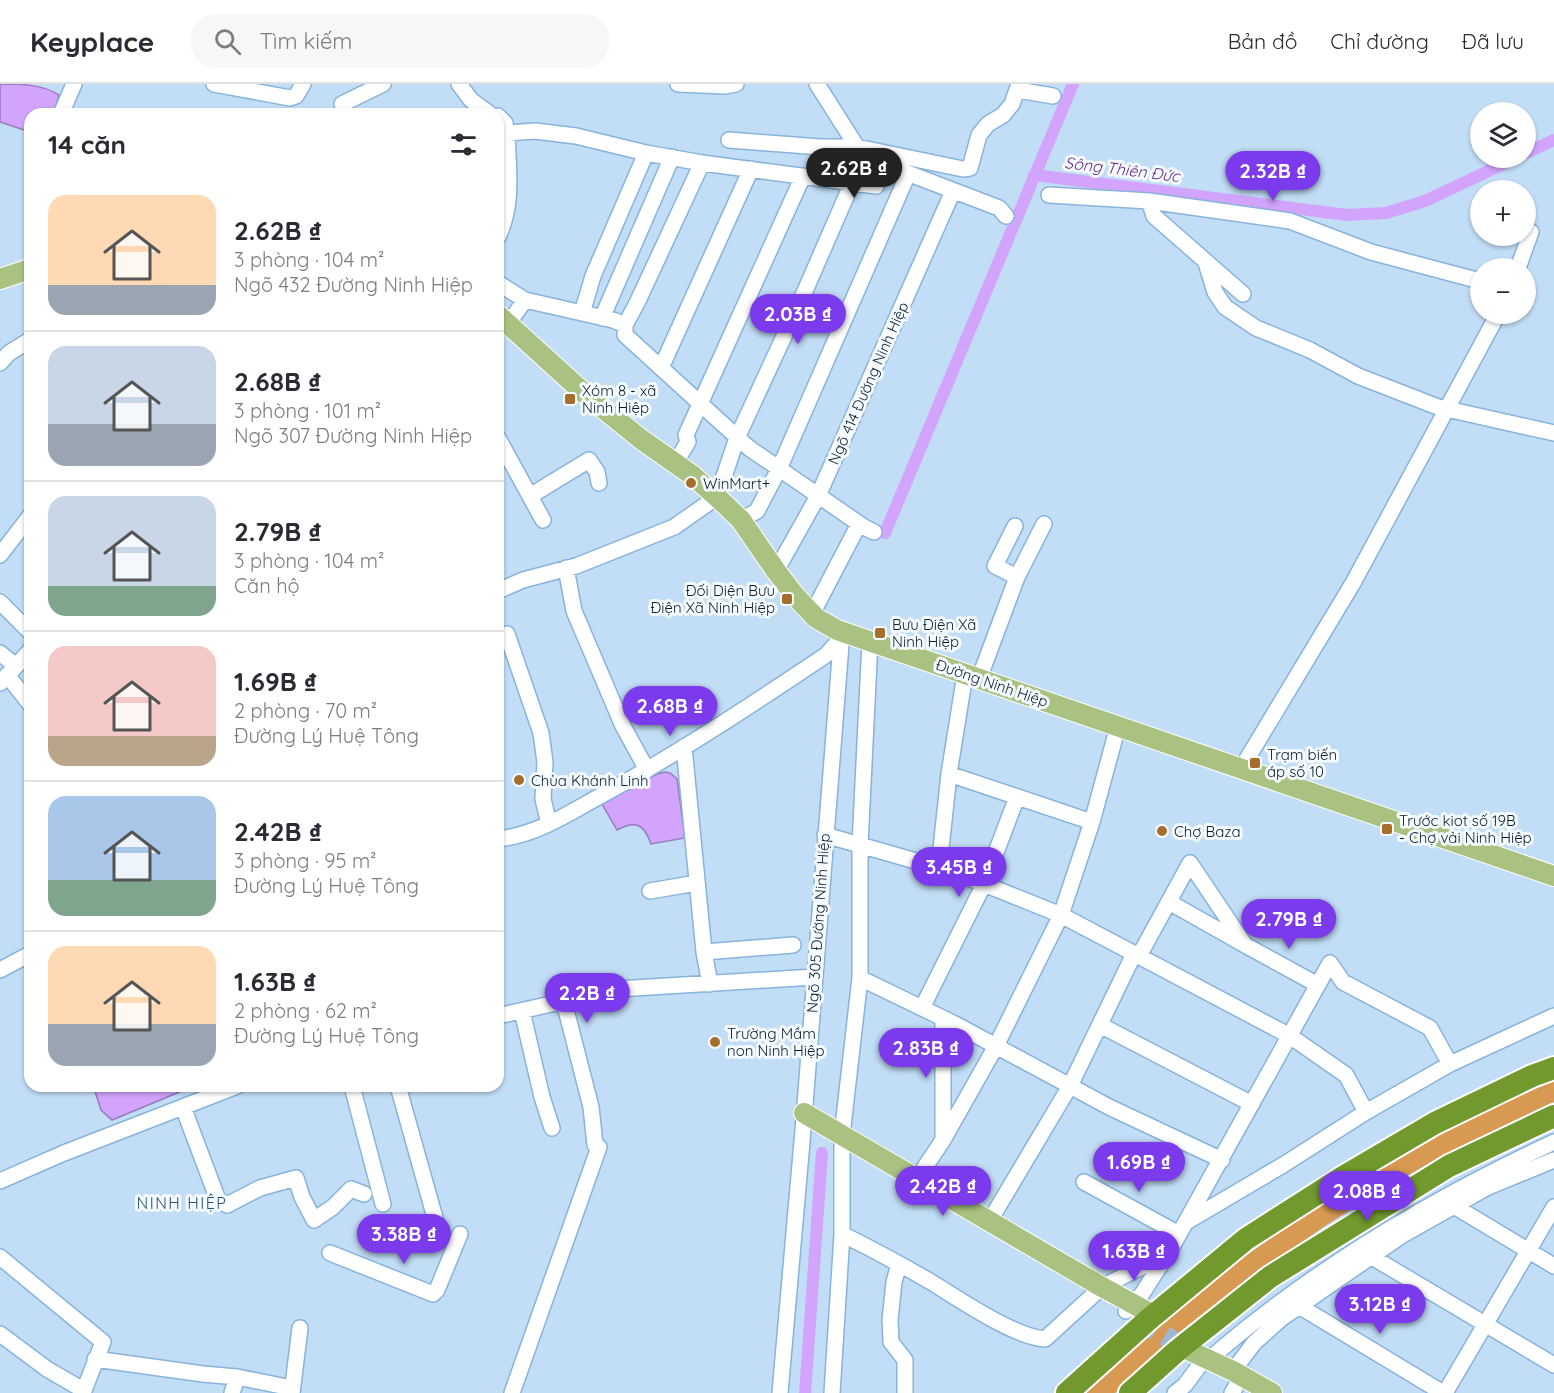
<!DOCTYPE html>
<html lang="vi">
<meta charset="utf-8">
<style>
body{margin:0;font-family:Quicksand,sans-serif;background:#f7f7f7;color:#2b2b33;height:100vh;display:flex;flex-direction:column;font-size:22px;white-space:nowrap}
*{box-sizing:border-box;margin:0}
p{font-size:20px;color:#7c7c81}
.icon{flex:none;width:33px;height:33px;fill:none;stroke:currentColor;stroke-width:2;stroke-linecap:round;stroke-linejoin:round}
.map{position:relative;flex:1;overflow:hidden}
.sheet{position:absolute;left:24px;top:24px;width:480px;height:984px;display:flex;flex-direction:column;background:#fff;border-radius:18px;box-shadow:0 2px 4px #0004}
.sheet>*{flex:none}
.controls{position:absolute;left:1470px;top:18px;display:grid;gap:12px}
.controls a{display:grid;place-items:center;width:66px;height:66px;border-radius:50%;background:#fff;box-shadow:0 2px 4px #0004;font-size:30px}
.price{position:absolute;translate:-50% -51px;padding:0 14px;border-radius:21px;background:#7c3aed;color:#fff;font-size:20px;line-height:39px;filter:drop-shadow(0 2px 3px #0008)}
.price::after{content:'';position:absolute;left:50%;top:36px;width:18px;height:14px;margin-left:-9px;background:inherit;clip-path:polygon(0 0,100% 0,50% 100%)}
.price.on{background:#222;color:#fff}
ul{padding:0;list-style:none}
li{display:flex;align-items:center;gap:18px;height:150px;padding:0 24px}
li+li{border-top:2px solid #e1e1e2}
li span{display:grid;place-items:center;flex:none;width:168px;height:120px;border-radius:18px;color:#555}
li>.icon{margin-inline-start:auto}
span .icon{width:72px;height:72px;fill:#fffc;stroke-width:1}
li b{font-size:26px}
h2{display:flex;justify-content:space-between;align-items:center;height:72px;padding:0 24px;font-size:26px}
header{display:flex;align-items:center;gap:36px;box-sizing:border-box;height:84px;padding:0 30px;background:#fff;border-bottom:2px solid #e1e1e2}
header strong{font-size:28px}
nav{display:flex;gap:33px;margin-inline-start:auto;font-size:21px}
.search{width:420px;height:54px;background:#f7f7f7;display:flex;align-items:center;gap:15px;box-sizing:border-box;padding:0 21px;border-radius:33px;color:#7c7c81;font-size:22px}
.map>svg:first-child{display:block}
</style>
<header>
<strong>Keyplace</strong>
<div class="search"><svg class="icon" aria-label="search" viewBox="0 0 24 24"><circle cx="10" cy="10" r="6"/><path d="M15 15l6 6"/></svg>Tìm kiếm</div>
<nav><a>Bản đồ</a><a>Chỉ đường</a><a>Đã lưu</a></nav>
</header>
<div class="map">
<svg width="1554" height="1309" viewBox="0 0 1554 1309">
<rect width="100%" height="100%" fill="#c2ddf6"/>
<path fill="#d89952" d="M 1554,997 L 1554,1018 C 1495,1046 1436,1074 1379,1108 C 1284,1165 1197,1234 1115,1309 L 1086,1309 C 1130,1268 1175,1226 1223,1189 C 1325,1112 1436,1046 1554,997 Z"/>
<path fill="#d2a4fc" stroke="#977cbe" stroke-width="1.5" d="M 0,0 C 21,0 42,0 59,11 L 54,30 L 30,30 L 30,48 L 0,38 Z
M 665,688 L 670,689 L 677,695 L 685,754 L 651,760 C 644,740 636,736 617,746 L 602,720 L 657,690 Z
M 102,1002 L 194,1002 L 112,1036 L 101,1026 L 95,1007 Z"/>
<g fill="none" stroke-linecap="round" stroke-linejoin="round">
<path stroke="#d2a4fc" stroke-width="12" d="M 1526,69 L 1554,56
M 1034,91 L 1347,131 L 1386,129 L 1425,117 L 1516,74
M 885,449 L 1073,0
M 805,1309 L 822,1069"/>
<path stroke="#9eb7ce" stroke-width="20" stroke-dasharray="20 10" stroke-linecap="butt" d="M 1139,1236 L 1190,1267"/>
<g stroke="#87b3dc" stroke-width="18">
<path id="minor" d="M 214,0 L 290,14 L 296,12 L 303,0
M 459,0 L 471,16 L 490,30
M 678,0 L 725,2 L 736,0
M 817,0 L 857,63
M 1018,6 L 1053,12
M 342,20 L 383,0
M 61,30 L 74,0
M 498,32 L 505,39 L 507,49 C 508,84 514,120 498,153
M 507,49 L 535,47 L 576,52 L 646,69 L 702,79 L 876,102 L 882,86 L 897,85 L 999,124 L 1006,132
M 729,56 L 820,63 L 857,63 L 963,85 L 970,84 L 979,51 L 988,40 L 1003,31 L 1012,20 L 1019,0
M 1049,111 L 1149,117 L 1290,137 L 1371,168 L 1480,197
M 1149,117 L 1154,132 L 1243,210
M 1206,179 L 1215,208 L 1225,223 L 1256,244 L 1310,266 L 1358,292 L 1438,323 L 1554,349
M 1518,184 L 1531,148
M 498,199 L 525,216
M 582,229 L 593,192 L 646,69
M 602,234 L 672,73
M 508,240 L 525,216 L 613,236 L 625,241 L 625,251 L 749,364 L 864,443 L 874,448
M 625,241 L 637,219 L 702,79
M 0,279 L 9,269 L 30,256
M 661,284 L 751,85
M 498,354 L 543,436
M 675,379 L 688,358 L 686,351 L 700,320 L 803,92
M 530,412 L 589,376 L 597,388 L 599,399
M 741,436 L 757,427 L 779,385 L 908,90
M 0,471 L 30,432
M 566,484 L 574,527 L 623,642 L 647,686
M 776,487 L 818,412 L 953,107
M 1017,493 L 1044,440
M 498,507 L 523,496 L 576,482 L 674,443 L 717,413 L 737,354 L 805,207 L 852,99
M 0,518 L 30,548
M 812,530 L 859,440
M 507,550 L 541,649 L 545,678 L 543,715 L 549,740
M 0,569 L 16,582
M 7,591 L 30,620
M 979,595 L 1017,493 L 995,482 L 1015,442
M 0,599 L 30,567
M 684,663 L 704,868
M 1241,685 L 1353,499 L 1498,230
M 949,690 L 1092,738
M 825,751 L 954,788 L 1061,831 L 1290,952 L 1346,991 L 1366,1028
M 498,755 C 537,751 569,729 602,711 C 679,669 753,620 826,571 L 836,560 L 841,550
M 939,783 L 949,690 L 965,590
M 650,807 L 697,799
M 1245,861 L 1318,901
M 1139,872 L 1190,779 L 1245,861 L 1169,818
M 0,886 L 30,870
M 860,894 L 957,941 L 1109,1023 L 1222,1076
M 710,900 L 704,868 L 793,861
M 564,918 L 591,1023 L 595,1061
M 922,924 L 984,800 L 1017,713
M 522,927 L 542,1013 L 552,1044
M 498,932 L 618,905 L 814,893
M 943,934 L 943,1054
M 1100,941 L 1252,1020
M 352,1002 L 383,1120
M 398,1002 L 437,1141
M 183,1023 L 218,1116 L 227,1121 L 260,1104 L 296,1094 L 302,1113 L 314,1136 L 333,1123 L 351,1105 L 364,1110
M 917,1095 L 943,1056 L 996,962 L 1061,831 L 1092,738 L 1118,642
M 0,1097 L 64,1069 L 237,1002
M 1084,1098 L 1179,1150
M 1454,1122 L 1554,1182
M 1188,1137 L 1283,1081 L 1366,1028 L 1450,980 L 1554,932
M 989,1138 L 1070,1002 L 1134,870
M 842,1150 C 872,1165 902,1181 931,1198 C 959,1215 1014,1253 1045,1255 L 1102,1203 L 1165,1171
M 330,1169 L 433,1210 L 437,1206 L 460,1150
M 0,1173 L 103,1258 L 83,1309
M 1372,1173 L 1554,1281
M 899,1180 L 894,1198 L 890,1236 L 891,1258 L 905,1276 L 905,1309
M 1299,1222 L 1443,1309
M 1126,1227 L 1142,1210 L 1173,1161 L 1330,879 L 1343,898 L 1430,944 L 1450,980
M 0,1250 L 47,1285 L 78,1303 L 83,1309
M 1214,1271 C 1317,1183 1431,1115 1554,1058
M 95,1275 L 203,1290 L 237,1293 L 292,1304
M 1233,1287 L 1254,1259 L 1282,1234 L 1401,1152 L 1488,1103 L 1554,1076
M 232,1309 L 237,1293
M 292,1309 L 300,1244
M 512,1309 L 599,1063
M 780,1309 L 803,1046 L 842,548
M 832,1309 L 842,1150 L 842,1051 L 860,894 L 860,761 L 870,557
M 1175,1309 L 1185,1301 L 1205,1274
M 1232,1309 L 1242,1292
M 1445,1309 L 1554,1123"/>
</g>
<g stroke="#fff" stroke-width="22">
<path id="major" d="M 0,195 L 30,185
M 498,231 L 585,310 L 642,356 L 692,391 L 717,413 L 741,436 L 776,487 L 796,513 L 816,534 L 837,546 L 1554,792
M 804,1029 L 1102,1203 L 1148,1228
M 1190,1267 L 1233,1287 L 1272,1309"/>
</g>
<g stroke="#fff" stroke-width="26">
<path id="highway" d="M 1067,1309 L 1148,1236 L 1246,1155 L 1343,1093 L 1435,1039 L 1532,992 L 1554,984
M 1130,1309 L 1178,1266 L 1270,1193 L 1449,1082 L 1554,1032"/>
</g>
<use href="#minor" stroke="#fff" stroke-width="15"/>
<use href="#major" stroke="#aac281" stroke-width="20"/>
<use href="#highway" stroke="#71992d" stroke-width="22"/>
</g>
<g fill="#a66e2b" stroke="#f6fbff" stroke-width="2">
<rect x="564" y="309" width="12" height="12" rx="3"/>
<circle cx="691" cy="399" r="6"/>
<rect x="781" y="509" width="12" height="12" rx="3"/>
<rect x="874" y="543" width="12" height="12" rx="3"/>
<rect x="1249" y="673" width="12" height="12" rx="3"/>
<circle cx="519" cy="696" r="6"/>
<rect x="1381" y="739" width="12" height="12" rx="3"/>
<circle cx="1162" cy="747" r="6"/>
<circle cx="715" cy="958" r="6"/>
</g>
<g text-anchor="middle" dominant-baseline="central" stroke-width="6" stroke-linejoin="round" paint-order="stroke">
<g font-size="15" fill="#0c1d2d" stroke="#f6fbff">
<text transform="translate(868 299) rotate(-66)">Ngõ 414 Đường Ninh Hiệp</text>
<text transform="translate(992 599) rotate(19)">Đường Ninh Hiệp</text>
<text transform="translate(818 839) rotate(-86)">Ngõ 305 Đường Ninh Hiệp</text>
</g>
<g font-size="15" fill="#0c1d2d" stroke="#f6fbff" text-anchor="start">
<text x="582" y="306">Xóm 8 - xã<tspan x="582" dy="17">Ninh Hiệp</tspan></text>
<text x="703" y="399">WinMart+</text>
<text x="775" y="506" text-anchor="end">Đối Diện Bưu<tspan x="775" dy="17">Điện Xã Ninh Hiệp</tspan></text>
<text x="892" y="540">Bưu Điện Xã<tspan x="892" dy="17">Ninh Hiệp</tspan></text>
<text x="1267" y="670">Trạm biến<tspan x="1267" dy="17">áp số 10</tspan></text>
<text x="531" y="696">Chùa Khánh Linh</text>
<text x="1399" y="736">Trước kiot số 19B<tspan x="1399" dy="17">- Chợ vải Ninh Hiệp</tspan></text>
<text x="1174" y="747">Chợ Baza</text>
<text x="727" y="949">Trường Mầm<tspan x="727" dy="17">non Ninh Hiệp</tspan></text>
</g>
<g font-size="16" font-style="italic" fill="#672d91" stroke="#f6fbff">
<text transform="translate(1122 85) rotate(7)">Sông Thiên Đức</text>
</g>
<g font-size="16" letter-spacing="1.5" fill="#295176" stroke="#f6fbff">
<text x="182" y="1119">NINH HIỆP</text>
</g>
</g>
</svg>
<div class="controls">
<a><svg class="icon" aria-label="layers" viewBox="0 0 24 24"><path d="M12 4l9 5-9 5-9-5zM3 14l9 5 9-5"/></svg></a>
<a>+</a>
<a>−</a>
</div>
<b class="price on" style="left:854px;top:115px">2.62B ₫</b>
<b class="price" style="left:1273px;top:118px">2.32B ₫</b>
<b class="price" style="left:798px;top:261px">2.03B ₫</b>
<b class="price" style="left:670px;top:653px">2.68B ₫</b>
<b class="price" style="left:959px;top:814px">3.45B ₫</b>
<b class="price" style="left:1289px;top:866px">2.79B ₫</b>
<b class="price" style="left:587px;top:940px">2.2B ₫</b>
<b class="price" style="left:926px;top:995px">2.83B ₫</b>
<b class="price" style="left:1139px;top:1109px">1.69B ₫</b>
<b class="price" style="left:943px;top:1133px">2.42B ₫</b>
<b class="price" style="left:1367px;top:1138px">2.08B ₫</b>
<b class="price" style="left:404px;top:1181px">3.38B ₫</b>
<b class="price" style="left:1134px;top:1198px">1.63B ₫</b>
<b class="price" style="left:1380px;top:1251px">3.12B ₫</b>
<section class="sheet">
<h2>14 căn<svg class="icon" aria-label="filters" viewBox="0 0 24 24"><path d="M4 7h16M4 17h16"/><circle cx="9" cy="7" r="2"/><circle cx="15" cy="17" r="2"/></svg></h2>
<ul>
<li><span style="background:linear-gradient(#ffd9b3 75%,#9aa5b1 0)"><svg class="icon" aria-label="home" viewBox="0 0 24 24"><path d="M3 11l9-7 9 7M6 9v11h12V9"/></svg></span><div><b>2.62B ₫</b><p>3 phòng · 104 m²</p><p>Ngõ 432 Đường Ninh Hiệp</p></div></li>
<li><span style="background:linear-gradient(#c9d6e8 65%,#9aa5b1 0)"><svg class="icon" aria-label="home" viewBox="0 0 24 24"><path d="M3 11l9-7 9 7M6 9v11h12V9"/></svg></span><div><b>2.68B ₫</b><p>3 phòng · 101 m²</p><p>Ngõ 307 Đường Ninh Hiệp</p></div></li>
<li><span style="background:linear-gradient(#c9d6e8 75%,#7fa58c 0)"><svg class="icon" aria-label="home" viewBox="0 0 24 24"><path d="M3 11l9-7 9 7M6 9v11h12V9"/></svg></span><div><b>2.79B ₫</b><p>3 phòng · 104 m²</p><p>Căn hộ</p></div></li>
<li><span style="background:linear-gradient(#f6c9c9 75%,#b9a48a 0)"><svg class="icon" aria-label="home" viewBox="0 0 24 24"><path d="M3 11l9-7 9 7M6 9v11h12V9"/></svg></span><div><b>1.69B ₫</b><p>2 phòng · 70 m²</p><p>Đường Lý Huệ Tông</p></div></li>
<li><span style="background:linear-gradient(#a9c7e8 70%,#7fa58c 0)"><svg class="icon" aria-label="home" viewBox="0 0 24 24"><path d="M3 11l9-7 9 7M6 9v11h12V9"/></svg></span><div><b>2.42B ₫</b><p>3 phòng · 95 m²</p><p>Đường Lý Huệ Tông</p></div></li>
<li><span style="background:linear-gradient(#ffd9b3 65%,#9aa5b1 0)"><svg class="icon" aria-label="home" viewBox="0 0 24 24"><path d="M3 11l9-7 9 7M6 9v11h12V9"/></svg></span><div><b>1.63B ₫</b><p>2 phòng · 62 m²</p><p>Đường Lý Huệ Tông</p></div></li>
</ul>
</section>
</div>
